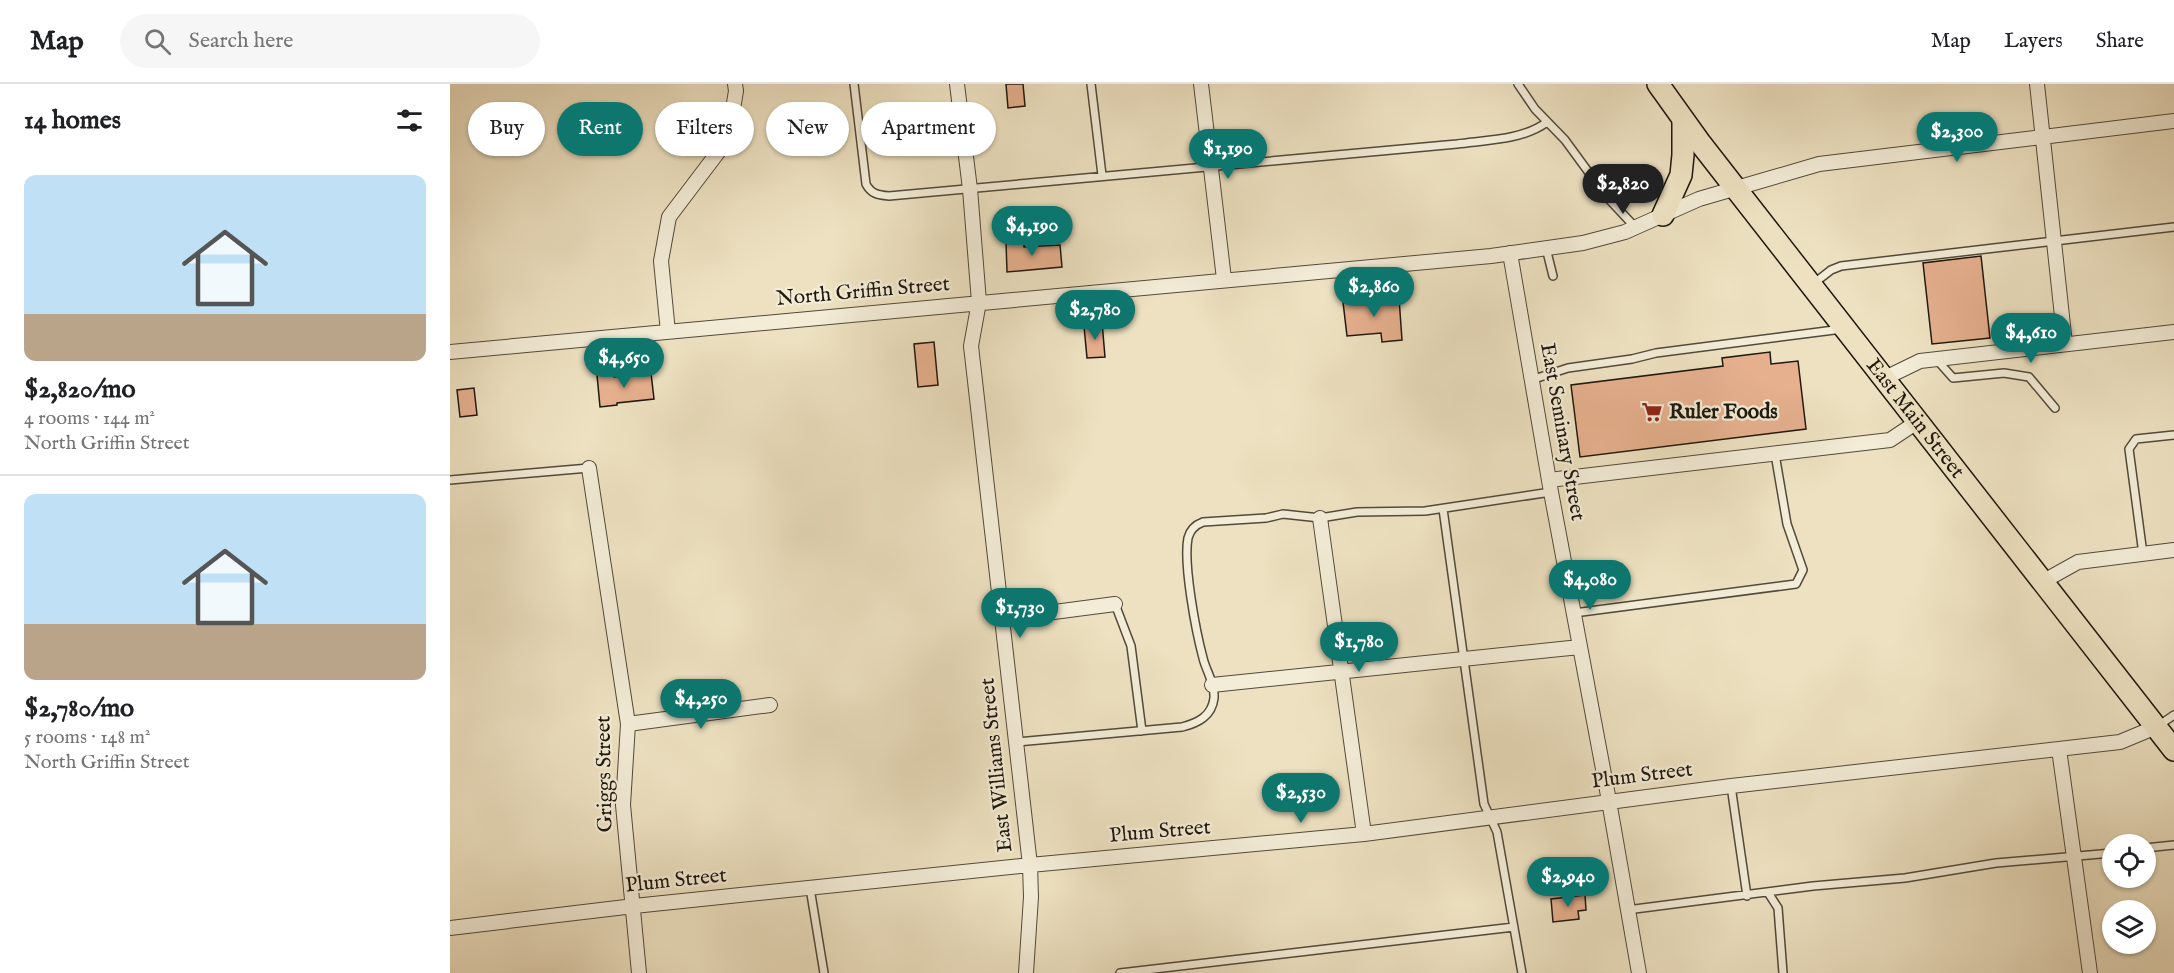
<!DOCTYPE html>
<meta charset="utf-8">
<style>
body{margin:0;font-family:"IM FELL English",serif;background:#f6f6f6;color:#202124;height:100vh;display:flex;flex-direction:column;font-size:22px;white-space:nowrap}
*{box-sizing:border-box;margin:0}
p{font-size:20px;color:#757577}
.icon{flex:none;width:33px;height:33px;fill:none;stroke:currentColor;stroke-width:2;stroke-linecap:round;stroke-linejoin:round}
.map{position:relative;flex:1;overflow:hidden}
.details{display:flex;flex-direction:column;background:#fff;width:450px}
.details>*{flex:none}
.top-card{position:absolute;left:18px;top:18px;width:570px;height:54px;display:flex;gap:12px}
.controls{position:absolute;left:1652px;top:750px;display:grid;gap:12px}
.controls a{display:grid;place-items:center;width:54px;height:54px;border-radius:50%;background:#fff;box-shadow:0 2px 4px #0004;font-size:30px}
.price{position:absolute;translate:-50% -51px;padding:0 14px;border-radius:21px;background:#0f766e;color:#fff;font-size:20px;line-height:39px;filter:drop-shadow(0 2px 3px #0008)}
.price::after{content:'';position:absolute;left:50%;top:36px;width:18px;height:14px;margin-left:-9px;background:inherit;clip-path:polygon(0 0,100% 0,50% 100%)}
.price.active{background:#222;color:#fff}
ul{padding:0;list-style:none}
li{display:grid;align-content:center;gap:12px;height:318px;padding:0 24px}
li+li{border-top:2px solid #e0e0e0}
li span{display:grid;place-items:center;height:186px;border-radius:12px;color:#555}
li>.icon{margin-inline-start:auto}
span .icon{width:108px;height:108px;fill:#fffc;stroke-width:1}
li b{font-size:26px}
h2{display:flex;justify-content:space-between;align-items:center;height:72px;padding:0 24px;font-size:26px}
.chip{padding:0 21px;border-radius:27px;background:#fff;box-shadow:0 2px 4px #0004;font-size:21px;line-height:54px}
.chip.active{background:#0f766e;color:#fff}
header{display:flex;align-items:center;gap:36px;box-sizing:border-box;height:84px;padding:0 30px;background:#fff;border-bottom:2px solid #e0e0e0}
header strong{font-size:28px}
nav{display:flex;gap:33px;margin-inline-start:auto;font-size:21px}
.search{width:420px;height:54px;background:#f6f6f6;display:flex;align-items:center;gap:15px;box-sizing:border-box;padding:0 21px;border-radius:33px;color:#757577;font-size:22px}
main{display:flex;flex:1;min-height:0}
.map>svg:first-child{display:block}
</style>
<header>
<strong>Map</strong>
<div class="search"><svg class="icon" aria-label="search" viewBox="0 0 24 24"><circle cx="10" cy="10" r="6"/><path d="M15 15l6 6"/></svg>Search here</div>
<nav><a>Map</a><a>Layers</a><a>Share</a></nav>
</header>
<main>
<section class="details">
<h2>14 homes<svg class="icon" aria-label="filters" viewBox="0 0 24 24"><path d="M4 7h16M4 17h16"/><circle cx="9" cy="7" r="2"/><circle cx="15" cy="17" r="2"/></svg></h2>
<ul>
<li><span style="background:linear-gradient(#bfe0f5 75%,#b9a48a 0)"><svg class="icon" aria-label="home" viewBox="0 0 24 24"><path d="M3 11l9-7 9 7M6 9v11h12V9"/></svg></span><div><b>$2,820/mo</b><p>4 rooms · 144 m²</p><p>North Griffin Street</p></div></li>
<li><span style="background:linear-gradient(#bfe0f5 70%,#b9a48a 0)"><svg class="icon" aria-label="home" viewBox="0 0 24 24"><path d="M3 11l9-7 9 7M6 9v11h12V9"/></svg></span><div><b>$2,780/mo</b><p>5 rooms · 148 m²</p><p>North Griffin Street</p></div></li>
</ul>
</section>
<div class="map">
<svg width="1724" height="889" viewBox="0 0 1724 889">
<rect width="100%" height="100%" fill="#ede1c1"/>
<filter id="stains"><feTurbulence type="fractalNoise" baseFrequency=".00333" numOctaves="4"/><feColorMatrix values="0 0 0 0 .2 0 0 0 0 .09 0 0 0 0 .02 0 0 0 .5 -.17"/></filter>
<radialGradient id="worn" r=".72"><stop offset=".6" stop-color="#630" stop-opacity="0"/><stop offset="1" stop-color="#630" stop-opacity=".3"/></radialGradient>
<path fill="#e6b08e" stroke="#1e170d" stroke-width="1.5" d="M 556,0 L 573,0 L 575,22 L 558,24 Z
M 556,158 L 574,158 L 574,163 L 610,161 L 612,183 L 557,188 Z
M 1531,172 L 1540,254 L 1482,260 L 1473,179 Z
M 949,214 L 952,256 L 932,258 L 931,249 L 897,252 L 893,218 Z
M 652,238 L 655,273 L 637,274 L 634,242 Z
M 484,258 L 488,301 L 468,303 L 464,260 Z
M 1320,268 L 1321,280 L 1348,277 L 1356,345 L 1130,373 L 1121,301 L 1273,282 L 1272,274 Z
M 164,289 L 164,293 L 201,289 L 204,315 L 167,319 L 167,321 L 150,323 L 147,291 Z
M 24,304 L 27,331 L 10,333 L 7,306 Z
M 1135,811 L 1136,826 L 1128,827 L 1129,835 L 1103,838 L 1101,815 Z"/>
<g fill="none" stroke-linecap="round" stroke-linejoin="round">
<g stroke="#524a3a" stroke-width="10">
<path id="lane" d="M 404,0 L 416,100 C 421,110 428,111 439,112 L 1007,60 C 1037,56 1073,56 1097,38
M 641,0 L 652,91
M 1068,0 L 1085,25 L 1115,56 L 1156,112 L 1185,143
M 1096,164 L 1103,192
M 1363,200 L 1381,186 L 1391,182 L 1724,143
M 1487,276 L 1503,294 L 1554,289 L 1579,293 L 1605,324
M 1081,296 L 1118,284 L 1182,275 L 1206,269 L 1392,245
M 0,396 L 139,384
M 993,425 L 1034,720 L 1047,748 L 1072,889
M 1693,470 L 1679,365 L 1686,355 L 1724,351
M 665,520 L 681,562 L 692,647
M 1124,529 L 1346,500 L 1353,486 L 1337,440 L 1325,370
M 1708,642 L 1724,631
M 567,658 L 732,643 C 748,639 762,632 764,614 C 765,599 756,587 753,574 C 746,548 733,480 738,454 C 740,446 745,441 753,438 L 816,434 L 833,430 L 870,434 L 907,428 L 975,427 L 1101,408
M 1281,702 L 1297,812
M 1695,764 L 1724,761
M 360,804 L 374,889
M 1319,810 L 1328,824 L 1333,889
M 1177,826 L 1363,802 L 1455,794 L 1546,779 L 1662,769
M 670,889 L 1064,843"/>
</g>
<g stroke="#524a3a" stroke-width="16">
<path id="street" d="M 507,0 L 520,105 L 529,218 L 521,262 L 580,781 L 581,813 L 576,889
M 751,0 L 774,195
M 1587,0 L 1615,260
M 1060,169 L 1101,408 L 1159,717 L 1189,889
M 218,248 L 211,177 L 219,133 L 278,55 L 286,7 L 285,0
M 0,268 L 1041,172 L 1133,159 L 1175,148 L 1249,115 L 1369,80 L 1724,37
M 1433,295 L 1470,277 L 1724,248
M 139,384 L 178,640 L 173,721 L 189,889
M 1099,396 L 1440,356 L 1467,338
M 870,434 L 914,750
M 1592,498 L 1628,478 L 1724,466
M 551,535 L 665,520
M 762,601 L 1130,563
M 178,640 L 320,621
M 1609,665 L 1640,889
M 0,844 L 184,822 L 580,781 L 914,750 L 1281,702 L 1670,658 L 1706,643"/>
</g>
<g stroke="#1e170d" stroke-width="24">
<g id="primary">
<path id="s1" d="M 1208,0 L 1251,60 L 1724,666"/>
<path d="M 1213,131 L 1231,91 L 1233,71 L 1233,36"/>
</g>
</g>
<use href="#lane" stroke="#f3ecd7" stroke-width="7"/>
<use href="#street" stroke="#f3ecd7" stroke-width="14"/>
<use href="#primary" stroke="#ede1c1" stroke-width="21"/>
</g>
<defs>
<g id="supermarket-bare" transform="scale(1.62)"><path d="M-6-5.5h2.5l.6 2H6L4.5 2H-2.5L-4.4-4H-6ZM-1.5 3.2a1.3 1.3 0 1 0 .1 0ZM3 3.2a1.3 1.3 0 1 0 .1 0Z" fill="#8f2418" stroke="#f3ecd7" stroke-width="2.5" paint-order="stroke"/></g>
</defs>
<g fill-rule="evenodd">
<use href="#supermarket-bare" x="1202" y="328"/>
</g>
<g text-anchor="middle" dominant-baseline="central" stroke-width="4.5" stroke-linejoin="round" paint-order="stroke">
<g font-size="21" fill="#1e170d" stroke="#f3ecd7">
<text transform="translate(413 208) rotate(-5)">North Griffin Street</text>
<text stroke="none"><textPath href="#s1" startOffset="422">East Main Street</textPath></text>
<text transform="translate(1112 348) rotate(80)">East Seminary Street</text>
<text transform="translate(547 681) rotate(-96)">East Williams Street</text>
<text transform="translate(155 690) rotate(-91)">Griggs Street</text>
<text transform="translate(1192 692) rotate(-7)">Plum Street</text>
<text transform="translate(710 748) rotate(-5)">Plum Street</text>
<text transform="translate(226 797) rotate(-6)">Plum Street</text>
</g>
<g font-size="21" font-weight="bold" fill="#1e170d" stroke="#f3ecd7" text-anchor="start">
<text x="1219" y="328">Ruler Foods</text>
</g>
</g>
<rect width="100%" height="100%" filter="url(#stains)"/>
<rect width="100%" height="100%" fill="url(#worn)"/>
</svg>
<div class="controls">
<a><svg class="icon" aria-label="locate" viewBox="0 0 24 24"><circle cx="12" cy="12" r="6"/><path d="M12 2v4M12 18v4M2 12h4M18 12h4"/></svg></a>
<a><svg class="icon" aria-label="layers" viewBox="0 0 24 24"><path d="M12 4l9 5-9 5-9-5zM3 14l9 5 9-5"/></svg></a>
</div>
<b class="price" style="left:1507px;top:79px">$2,300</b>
<b class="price" style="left:778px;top:96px">$1,190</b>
<b class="price active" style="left:1173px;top:131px">$2,820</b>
<b class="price" style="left:582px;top:173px">$4,190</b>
<b class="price" style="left:924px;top:234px">$2,860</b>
<b class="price" style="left:645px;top:257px">$2,780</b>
<b class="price" style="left:1581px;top:280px">$4,610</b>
<b class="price" style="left:174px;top:305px">$4,650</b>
<b class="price" style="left:1140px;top:527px">$4,080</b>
<b class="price" style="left:570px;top:555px">$1,730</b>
<b class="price" style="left:909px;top:589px">$1,780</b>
<b class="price" style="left:251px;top:646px">$4,250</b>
<b class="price" style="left:851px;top:740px">$2,530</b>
<b class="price" style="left:1118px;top:824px">$2,940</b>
<div class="top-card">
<a class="chip">Buy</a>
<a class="chip active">Rent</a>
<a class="chip">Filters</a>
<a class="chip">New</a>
<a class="chip">Apartment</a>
</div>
</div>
</main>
